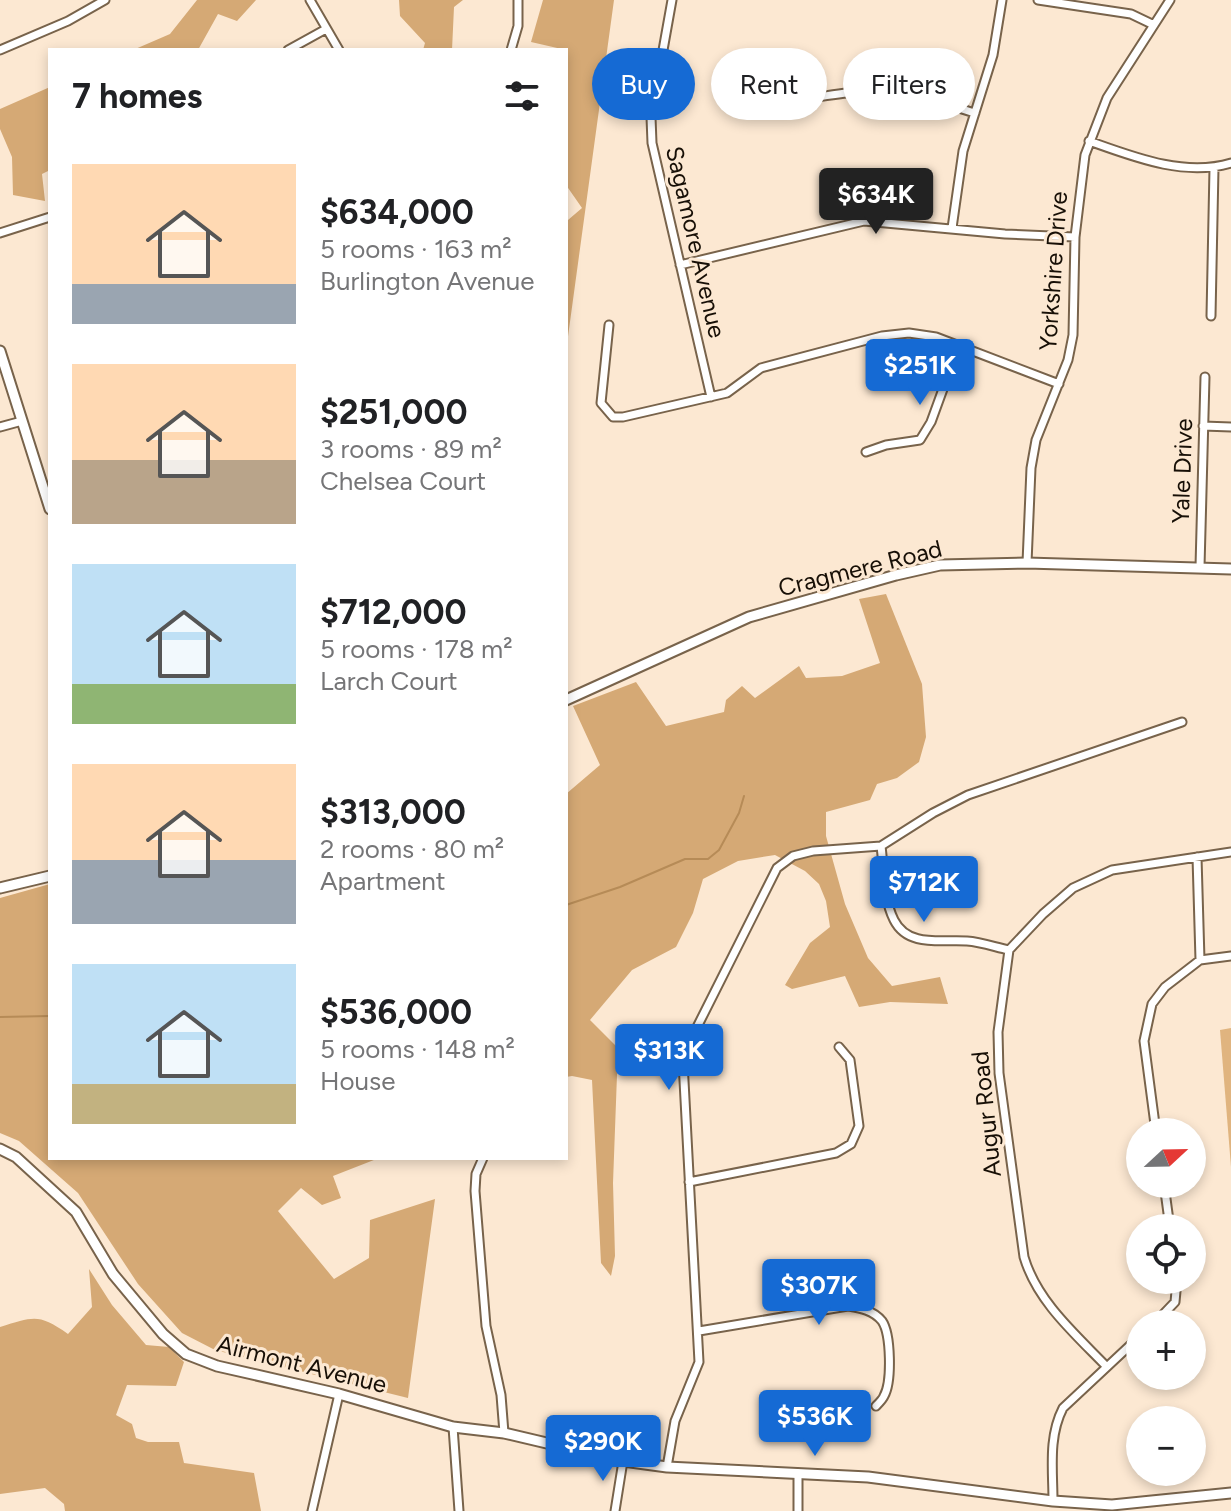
<!DOCTYPE html>
<meta charset="utf-8">
<style>
body{margin:0;font-family:Figtree,sans-serif;background:#f6f6f6;color:#202124;height:100vh;display:flex;flex-direction:column;font-size:30px;white-space:nowrap}
*{box-sizing:border-box;margin:0}
p{font-size:26px;color:#757577}
.icon{flex:none;width:44px;height:44px;fill:none;stroke:currentColor;stroke-width:2;stroke-linecap:round;stroke-linejoin:round}
.map{position:relative;flex:1;overflow:hidden}
.side{position:absolute;left:48px;top:48px;width:520px;height:1112px;display:flex;flex-direction:column;background:#fff;border-radius:0px;box-shadow:0 4px 12px #0003}
.side>*{flex:none}
.top-card{position:absolute;left:592px;top:48px;width:518px;height:72px;display:flex;gap:16px}
.needle{width:52px;rotate:68deg}
.fabs{position:absolute;left:1126px;top:1118px;display:grid;gap:16px}
.fabs a{display:grid;place-items:center;width:80px;height:80px;border-radius:50%;background:#fff;box-shadow:0 4px 12px #0003;font-size:40px}
.price{position:absolute;translate:-50% -68px;padding:0 18px;border-radius:8px;background:#156ad4;color:#fff;font-size:26px;line-height:52px;filter:drop-shadow(0 2px 4px #0008)}
.price::after{content:'';position:absolute;left:50%;top:48px;width:24px;height:18px;margin-left:-12px;background:inherit;clip-path:polygon(0 0,100% 0,50% 100%)}
.price.current{background:#222;color:#fff}
ul{padding:0;list-style:none}
li{display:flex;align-items:center;gap:24px;height:200px;padding:0 24px}
li span{display:grid;place-items:center;flex:none;width:224px;height:160px;border-radius:0px;color:#555}
li>.icon{margin-inline-start:auto}
span .icon{width:96px;height:96px;fill:#fffc;stroke-width:1}
li b{font-size:34px}
h2{display:flex;justify-content:space-between;align-items:center;height:96px;padding:0 24px;font-size:34px}
.tag{padding:0 28px;border-radius:36px;background:#fff;box-shadow:0 4px 12px #0003;font-size:28px;line-height:72px}
.tag.current{background:#156ad4;color:#fff}
.map>svg:first-child{display:block}
</style>
<div class="map">
<svg width="1231" height="1511" viewBox="0 0 1231 1511">
<rect width="100%" height="100%" fill="#fce8d2"/>
<path fill="#e0b47f" d="M 1231,1028 L 1231,1167 L 1220,1030 Z"/>
<path fill="#d5a975" d="M 197,0 L 256,0 L 237,21 L 218,14 L 198,50 L 133,50 L 170,34 Z
M 399,0 L 463,0 L 454,7 L 452,50 L 423,50 L 425,43 L 400,16 Z
M 543,0 L 614,0 L 566,351 L 568,220 L 582,208 L 566,185 L 566,50 L 531,42 Z
M 50,87 L 50,170 L 42,174 L 45,201 L 13,195 L 12,157 L 0,129 L 0,109 Z
M 886,594 L 922,684 L 926,737 L 919,762 L 897,778 L 877,784 L 870,800 L 826,812 L 826,836 L 845,904 L 868,958 L 892,986 L 940,977 L 948,1004 L 890,1002 L 859,1007 L 845,976 L 792,989 L 785,985 L 810,943 L 830,927 L 826,901 L 819,884 L 805,871 L 775,855 L 738,861 L 703,879 L 693,913 L 676,947 L 632,970 L 590,1020 L 618,1048 L 613,1183 L 615,1256 L 611,1276 L 601,1263 L 592,1080 L 572,1076 L 566,1077 L 566,794 L 600,765 L 573,706 L 636,682 L 666,726 L 724,712 L 726,700 L 742,686 L 755,698 L 799,666 L 806,678 L 842,676 L 880,663 L 859,599 Z
M 50,884 L 50,1158 L 379,1158 L 333,1176 L 341,1198 L 322,1205 L 301,1188 L 278,1211 L 334,1279 L 369,1258 L 370,1220 L 435,1199 L 408,1398 L 215,1350 L 182,1333 L 138,1284 L 78,1193 L 19,1141 L 0,1133 L 0,898 Z
M 89,1269 L 112,1305 L 146,1345 L 169,1347 L 184,1362 L 176,1386 L 127,1385 L 116,1415 L 132,1424 L 136,1438 L 148,1442 L 179,1442 L 184,1463 L 254,1473 L 261,1511 L 65,1511 L 64,1504 L 45,1488 L 0,1494 L 0,1327 C 34,1317 38,1313 68,1334 L 92,1307 Z"/>
<g fill="none" stroke-linecap="round" stroke-linejoin="round">
<path stroke="#b68b57" stroke-width="2" d="M 566,905 L 620,887 L 685,859 L 708,859 L 719,850 L 739,813 L 744,796
M 0,1017 L 50,1016"/>
<g stroke="#78634b" stroke-width="11">
<path id="minor" d="M 310,0 L 339,50
M 672,0 L 651,117 L 652,143 L 711,397
M 1038,0 L 1131,14 L 1154,25
M 0,50 L 68,21 L 105,0
M 288,50 L 326,29
M 511,50 L 518,26 L 518,0
M 781,103 C 821,97 861,87 901,93 C 926,96 951,106 975,113
M 1089,141 C 1134,157 1184,177 1231,163
M 952,228 L 963,151 L 993,55 L 1002,0
M 0,233 L 50,217
M 680,265 L 864,221 L 1005,234 L 1075,237
M 1211,316 L 1214,168
M 609,325 L 601,403 L 613,417 L 623,417 L 727,393 L 761,368 L 882,336 L 909,333 L 936,337 L 1059,384
M 1203,426 L 1231,427
M 0,427 L 22,421
M 866,452 L 886,445 L 920,440 L 931,422 L 959,345
M 1027,563 L 1031,468 L 1036,440 L 1068,360 L 1073,335 L 1075,237 L 1085,155 L 1107,98 L 1170,0
M 1200,567 L 1205,377
M 881,846 C 884,869 883,898 894,920 C 908,948 942,939 967,941 C 981,942 995,947 1009,950
M 1197,857 L 1200,960
M 1156,1132 L 1144,1041 L 1152,1004 L 1165,987 L 1200,960 L 1231,956
M 483,1158 L 476,1174 L 475,1191 L 486,1326 L 501,1395 L 504,1433
M 689,1182 L 836,1153 L 851,1144 L 859,1126 L 850,1060 L 839,1047
M 1164,1184 L 1170,1228
M 1154,1324 L 1175,1302 L 1177,1280
M 699,1331 L 848,1306 C 860,1308 873,1310 882,1321 C 891,1334 892,1382 884,1396 C 883,1399 878,1404 876,1406
M 1106,1366 C 1074,1333 1037,1301 1024,1257 L 999,1073 L 998,1032 L 1009,950 L 1043,914 L 1073,888 L 1112,870 L 1231,852
M 453,1427 L 459,1511
M 667,1467 L 675,1421 L 699,1362 L 683,1062 L 686,1049 L 777,868 L 793,856 L 813,851 L 881,846 L 933,813 L 968,795 L 1182,722
M 798,1473 L 798,1511
M 1053,1501 C 1053,1470 1048,1437 1063,1408 L 1140,1336
M 312,1511 L 339,1394
M 615,1511 L 623,1461"/>
</g>
<g stroke="#78634b" stroke-width="13">
<path id="tertiary" d="M 0,351 L 50,509
M 566,700 L 749,617 L 896,575 L 940,565 L 1027,563 L 1231,569
M 0,888 L 50,876
M 0,1149 L 16,1157 L 76,1212 L 113,1274 L 163,1334 L 186,1354 L 217,1366 L 339,1394 L 453,1427 L 504,1433 L 623,1461 L 667,1467 L 868,1477 L 1053,1501 L 1112,1505 L 1231,1493"/>
</g>
<use href="#minor" stroke="#fff" stroke-width="7"/>
<use href="#tertiary" stroke="#fff" stroke-width="9"/>
</g>
<g text-anchor="middle" dominant-baseline="central" stroke-width="6" stroke-linejoin="round" paint-order="stroke">
<g font-size="24" fill="#170f06" stroke="#fce8d2">
<text transform="translate(696 242) rotate(77)">Sagamore Avenue</text>
<text transform="translate(1053 271) rotate(-86)">Yorkshire Drive</text>
<text transform="translate(1182 471) rotate(-88)">Yale Drive</text>
<text transform="translate(860 568) rotate(-14)">Cragmere Road</text>
<text transform="translate(986 1114) rotate(-96)">Augur Road</text>
<text transform="translate(302 1364) rotate(14)">Airmont Avenue</text>
</g>
</g>
</svg>
<div class="fabs">
<a><svg class="needle" viewBox="-14 -14 28 28"><path d="M0-13l5 13h-10z" fill="#e53935"/><path d="M0 13l5-13h-10z" fill="#757577"/></svg></a>
<a><svg class="icon" aria-label="locate" viewBox="0 0 24 24"><circle cx="12" cy="12" r="6"/><path d="M12 2v4M12 18v4M2 12h4M18 12h4"/></svg></a>
<a>+</a>
<a>−</a>
</div>
<b class="price current" style="left:876px;top:236px">$634K</b>
<b class="price" style="left:920px;top:407px">$251K</b>
<b class="price" style="left:924px;top:924px">$712K</b>
<b class="price" style="left:669px;top:1092px">$313K</b>
<b class="price" style="left:819px;top:1327px">$307K</b>
<b class="price" style="left:815px;top:1458px">$536K</b>
<b class="price" style="left:603px;top:1483px">$290K</b>
<div class="top-card">
<a class="tag current">Buy</a>
<a class="tag">Rent</a>
<a class="tag">Filters</a>
</div>
<section class="side">
<h2>7 homes<svg class="icon" aria-label="filters" viewBox="0 0 24 24"><path d="M4 7h16M4 17h16"/><circle cx="9" cy="7" r="2"/><circle cx="15" cy="17" r="2"/></svg></h2>
<ul>
<li><span style="background:linear-gradient(#ffd9b3 75%,#9aa5b1 0)"><svg class="icon" aria-label="home" viewBox="0 0 24 24"><path d="M3 11l9-7 9 7M6 9v11h12V9"/></svg></span><div><b>$634,000</b><p>5 rooms · 163 m²</p><p>Burlington Avenue</p></div></li>
<li><span style="background:linear-gradient(#ffd9b3 60%,#b9a48a 0)"><svg class="icon" aria-label="home" viewBox="0 0 24 24"><path d="M3 11l9-7 9 7M6 9v11h12V9"/></svg></span><div><b>$251,000</b><p>3 rooms · 89 m²</p><p>Chelsea Court</p></div></li>
<li><span style="background:linear-gradient(#bfe0f5 75%,#8fb573 0)"><svg class="icon" aria-label="home" viewBox="0 0 24 24"><path d="M3 11l9-7 9 7M6 9v11h12V9"/></svg></span><div><b>$712,000</b><p>5 rooms · 178 m²</p><p>Larch Court</p></div></li>
<li><span style="background:linear-gradient(#ffd9b3 60%,#9aa5b1 0)"><svg class="icon" aria-label="home" viewBox="0 0 24 24"><path d="M3 11l9-7 9 7M6 9v11h12V9"/></svg></span><div><b>$313,000</b><p>2 rooms · 80 m²</p><p>Apartment</p></div></li>
<li><span style="background:linear-gradient(#bfe0f5 75%,#c2b280 0)"><svg class="icon" aria-label="home" viewBox="0 0 24 24"><path d="M3 11l9-7 9 7M6 9v11h12V9"/></svg></span><div><b>$536,000</b><p>5 rooms · 148 m²</p><p>House</p></div></li>
</ul>
</section>
</div>
